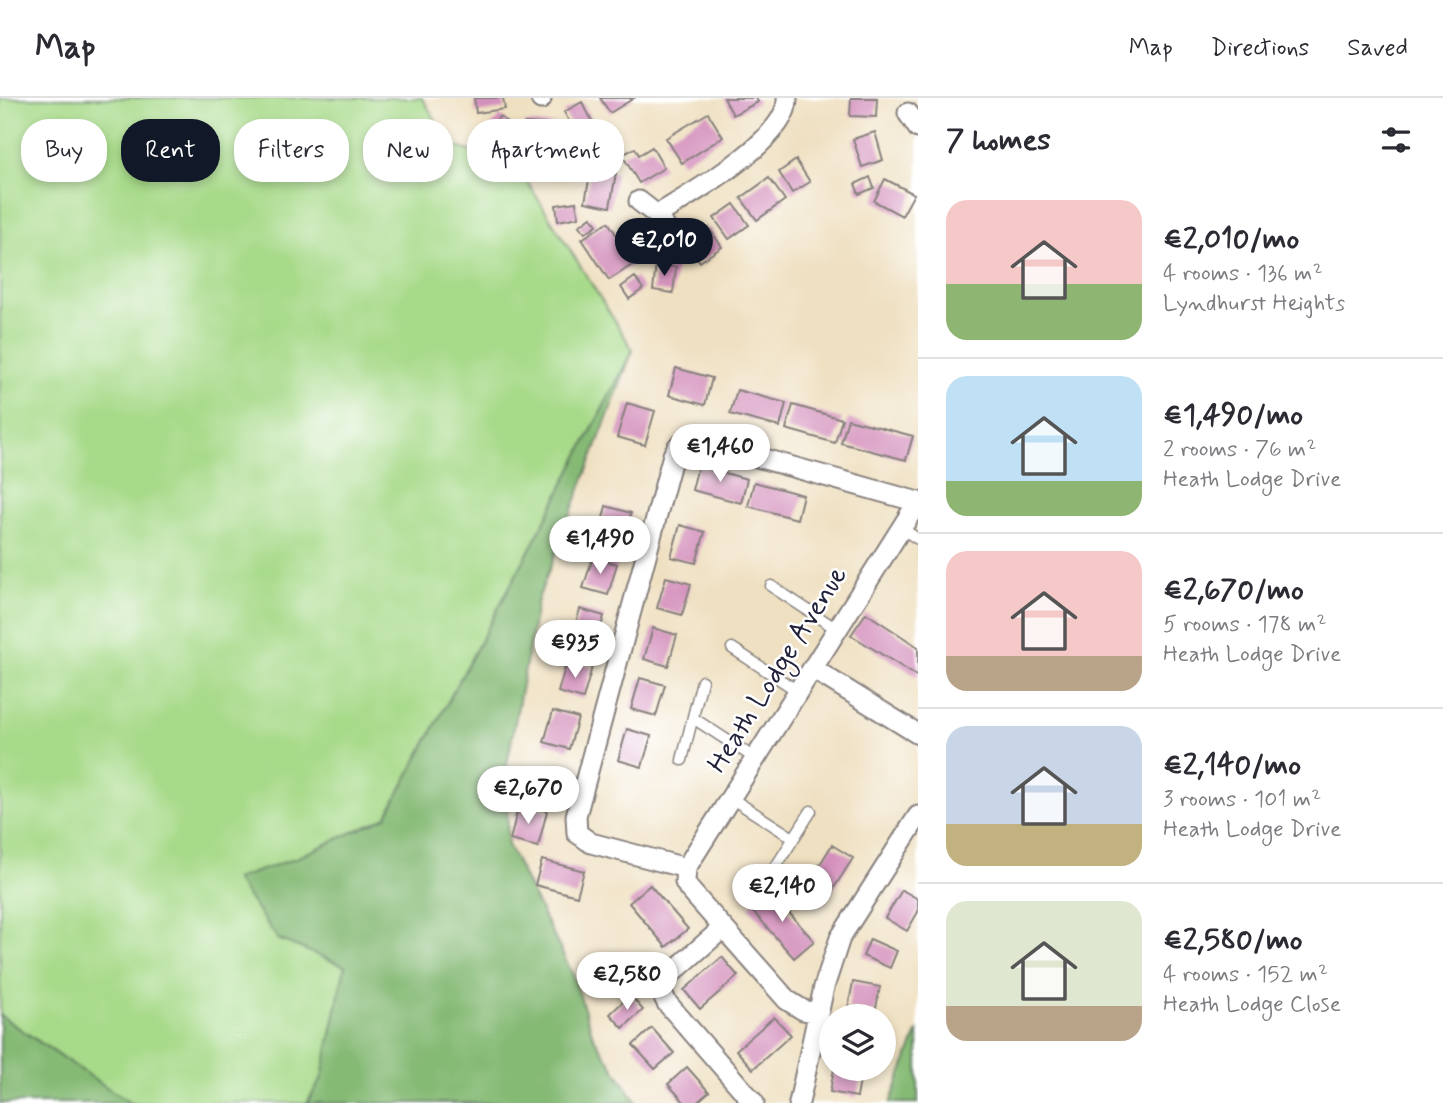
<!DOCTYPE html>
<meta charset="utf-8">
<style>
body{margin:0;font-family:Mynerve,sans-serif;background:#f7f7f7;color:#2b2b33;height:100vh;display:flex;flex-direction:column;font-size:26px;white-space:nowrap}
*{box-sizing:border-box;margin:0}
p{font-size:23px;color:#7c7c81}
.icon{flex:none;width:38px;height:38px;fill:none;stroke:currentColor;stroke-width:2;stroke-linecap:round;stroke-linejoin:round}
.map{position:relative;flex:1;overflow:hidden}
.panel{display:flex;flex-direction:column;background:#fff;width:525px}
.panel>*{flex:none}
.guide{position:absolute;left:21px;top:21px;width:665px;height:63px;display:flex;gap:14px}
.tools{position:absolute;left:819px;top:906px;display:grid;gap:14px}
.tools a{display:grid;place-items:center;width:77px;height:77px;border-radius:50%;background:#fff;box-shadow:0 4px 10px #0003;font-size:35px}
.price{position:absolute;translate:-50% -60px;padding:0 16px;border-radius:24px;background:#fff;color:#222;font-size:23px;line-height:46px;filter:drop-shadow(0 2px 4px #0008)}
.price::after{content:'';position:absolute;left:50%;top:42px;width:21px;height:16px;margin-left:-10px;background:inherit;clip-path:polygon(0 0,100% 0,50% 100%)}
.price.current{background:#111827;color:#fff}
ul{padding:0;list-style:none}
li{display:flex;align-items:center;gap:21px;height:175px;padding:0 28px}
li+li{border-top:2px solid #e1e1e2}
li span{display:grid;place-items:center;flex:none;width:196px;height:140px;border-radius:21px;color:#555}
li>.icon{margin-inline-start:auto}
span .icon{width:84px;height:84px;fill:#fffc;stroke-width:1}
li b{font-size:30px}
h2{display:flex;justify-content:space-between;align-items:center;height:84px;padding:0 28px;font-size:30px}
.tag{padding:0 24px;border-radius:28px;background:#fff;box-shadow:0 4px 10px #0003;font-size:24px;line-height:63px}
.tag.current{background:#111827;color:#fff}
header{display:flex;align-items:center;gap:42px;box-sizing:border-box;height:98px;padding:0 35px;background:#fff;border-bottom:2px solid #e1e1e2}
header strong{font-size:33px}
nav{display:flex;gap:38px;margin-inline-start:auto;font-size:24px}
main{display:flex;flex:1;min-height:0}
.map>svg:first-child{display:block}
</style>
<header>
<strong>Map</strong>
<nav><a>Map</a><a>Directions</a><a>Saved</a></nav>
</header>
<main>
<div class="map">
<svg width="918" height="1005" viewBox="0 0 918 1005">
<rect width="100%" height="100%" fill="#fff"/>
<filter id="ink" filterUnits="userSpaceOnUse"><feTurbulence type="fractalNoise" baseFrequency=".0143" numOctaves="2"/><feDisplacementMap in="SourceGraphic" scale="14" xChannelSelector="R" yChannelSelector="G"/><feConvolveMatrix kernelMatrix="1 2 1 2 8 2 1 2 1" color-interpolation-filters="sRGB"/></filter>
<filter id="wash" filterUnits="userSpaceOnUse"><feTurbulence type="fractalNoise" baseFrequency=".00686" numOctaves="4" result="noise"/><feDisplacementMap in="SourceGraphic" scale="28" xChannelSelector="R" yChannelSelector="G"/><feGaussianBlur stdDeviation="1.57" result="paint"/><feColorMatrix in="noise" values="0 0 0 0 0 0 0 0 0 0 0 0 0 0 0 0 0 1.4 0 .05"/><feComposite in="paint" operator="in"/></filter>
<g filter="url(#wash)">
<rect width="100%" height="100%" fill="#efe0c1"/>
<path fill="#a7da89" stroke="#647e62" stroke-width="2" d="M 0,0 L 422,0 L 451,47 L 518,69 L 633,252 L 537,438 L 386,719 L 294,761 L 236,781 L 278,841 L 345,868 L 322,980 L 307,1005 L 130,1005 L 0,917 Z"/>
<path fill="#85ba75" stroke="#546e58" stroke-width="2" d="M 633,252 L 538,501 L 506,672 L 508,747 L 573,877 L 593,938 L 637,1005 L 307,1005 L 322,980 L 345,868 L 278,841 L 235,781 L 294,761 L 386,719 L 537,438 Z
M 0,917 L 15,928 L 130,1005 L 0,1005 Z
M 918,932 L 918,1005 L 890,1005 Z"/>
<g id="blocks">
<path fill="#d490bc" d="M 474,0 L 503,0 L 505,11 L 476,15 Z
M 600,0 L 634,0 L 610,15 Z
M 724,0 L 756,0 L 758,4 L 733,17 Z
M 851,0 L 877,0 L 876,19 L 850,18 Z
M 582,4 L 594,26 L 576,36 L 564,14 Z
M 708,15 L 723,39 L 682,65 L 666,40 Z
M 500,18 L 508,25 L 497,37 L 489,30 Z
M 525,25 L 559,27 L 557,52 L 515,49 L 516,28 L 525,29 Z
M 875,34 L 883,62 L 862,69 L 853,41 Z
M 652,49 L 664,70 L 639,85 L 622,57 L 635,50 L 639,57 Z
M 796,62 L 810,84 L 792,95 L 779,74 Z
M 591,71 L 616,75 L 610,109 L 585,104 Z
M 870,79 L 874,90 L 859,96 L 855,86 Z
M 769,80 L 785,102 L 757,122 L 741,100 Z
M 885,81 L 914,96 L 902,118 L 874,103 Z
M 576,104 L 579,119 L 558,123 L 556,107 Z
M 734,106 L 749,127 L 729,141 L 714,120 Z
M 591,119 L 597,127 L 585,135 L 579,128 Z
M 608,124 L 635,165 L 609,182 L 582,141 Z
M 709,130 L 722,149 L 700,164 L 687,146 Z
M 656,166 L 676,169 L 673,195 L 653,192 Z
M 635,179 L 643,191 L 629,201 L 621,189 Z
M 676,270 L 712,280 L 705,307 L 669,297 Z
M 737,292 L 786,305 L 780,329 L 730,316 Z
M 627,305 L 655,313 L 645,347 L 617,339 Z
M 793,307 L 842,321 L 835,345 L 786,331 Z
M 848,321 L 913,338 L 906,362 L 841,345 Z
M 698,368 L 747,381 L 741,405 L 692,392 Z
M 754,384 L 803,397 L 797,421 L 748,408 Z
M 606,408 L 631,415 L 622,447 L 598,440 Z
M 680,427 L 705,434 L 696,465 L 671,459 Z
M 593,459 L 617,466 L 608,497 L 583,490 Z
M 666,479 L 691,486 L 682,517 L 657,510 Z
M 580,511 L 604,518 L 595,549 L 571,542 Z
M 866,515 L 918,549 L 918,579 L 851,537 Z
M 653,530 L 677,537 L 668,568 L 644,561 Z
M 567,563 L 592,569 L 583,601 L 558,594 Z
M 640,580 L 665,587 L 656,618 L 631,611 Z
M 553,613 L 578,620 L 569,651 L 544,644 Z
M 627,631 L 651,638 L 642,669 L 618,662 Z
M 519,706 L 547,713 L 538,749 L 510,742 Z
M 832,747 L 853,760 L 825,804 L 804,792 Z
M 542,762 L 584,773 L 577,798 L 535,787 Z
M 650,787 L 688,831 L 666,849 L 629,805 Z
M 769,792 L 814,843 L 794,860 L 749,809 Z
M 902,792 L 918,801 L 918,814 L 907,833 L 885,820 Z
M 870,841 L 897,853 L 890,870 L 863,858 Z
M 722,859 L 738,878 L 700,911 L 684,892 Z
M 853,884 L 880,889 L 875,915 L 848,910 Z
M 630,897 L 643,912 L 623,930 L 610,916 Z
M 774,919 L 791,937 L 753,971 L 736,952 Z
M 652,930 L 674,955 L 655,971 L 633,947 Z
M 687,969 L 709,994 L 696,1005 L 685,1005 L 668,986 Z
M 834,971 L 862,973 L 857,999 L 830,994 Z"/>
</g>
</g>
<g filter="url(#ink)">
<use href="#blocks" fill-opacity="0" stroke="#88817e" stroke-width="2"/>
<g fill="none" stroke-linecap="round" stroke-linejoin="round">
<g stroke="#88817e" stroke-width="13">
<path id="service" d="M 901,430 L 918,441
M 771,488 L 838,532
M 732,550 L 799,594
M 693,620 L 756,661
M 682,662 L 702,583
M 731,700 L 793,740
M 775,770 L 811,713"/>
</g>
<g stroke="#88817e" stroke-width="23">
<path id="minor" d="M 541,0 L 541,1
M 908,15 L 918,30
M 639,103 L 657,117 L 673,141
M 657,117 C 689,97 789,41 787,0
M 813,571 L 918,636
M 686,770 L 918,404
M 723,830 L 666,880 L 661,893 L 667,905 L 754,1005
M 818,915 L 803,912 L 787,902 L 689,791 L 685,784 L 686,770 L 591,745 L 577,735 L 576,718 L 673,357 L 678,348 L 693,342 L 703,344 L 918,404
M 799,1005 L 824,889 L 840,840 L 918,718"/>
</g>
<use href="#service" stroke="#fff" stroke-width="10"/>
<use href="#minor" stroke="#fff" stroke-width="19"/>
</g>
</g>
<g text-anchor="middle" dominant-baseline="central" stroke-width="5" stroke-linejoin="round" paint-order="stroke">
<g font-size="28" fill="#22223b" stroke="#fff">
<text transform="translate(778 572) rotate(-58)">Heath Lodge Avenue</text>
</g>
</g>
</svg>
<div class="tools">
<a><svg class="icon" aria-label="layers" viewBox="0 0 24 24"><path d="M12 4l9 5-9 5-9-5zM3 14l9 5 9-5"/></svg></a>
</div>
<b class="price current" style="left:664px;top:180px">€2,010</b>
<b class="price" style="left:720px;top:386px">€1,460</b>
<b class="price" style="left:600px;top:478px">€1,490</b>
<b class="price" style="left:575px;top:582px">€935</b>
<b class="price" style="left:528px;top:728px">€2,670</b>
<b class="price" style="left:782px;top:826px">€2,140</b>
<b class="price" style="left:627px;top:914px">€2,580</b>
<div class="guide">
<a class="tag">Buy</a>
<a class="tag current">Rent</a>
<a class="tag">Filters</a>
<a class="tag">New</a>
<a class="tag">Apartment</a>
</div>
</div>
<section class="panel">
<h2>7 homes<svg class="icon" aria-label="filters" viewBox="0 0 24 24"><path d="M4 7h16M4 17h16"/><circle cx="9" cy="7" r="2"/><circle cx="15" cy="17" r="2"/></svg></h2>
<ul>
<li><span style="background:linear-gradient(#f6c9c9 60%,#8fb573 0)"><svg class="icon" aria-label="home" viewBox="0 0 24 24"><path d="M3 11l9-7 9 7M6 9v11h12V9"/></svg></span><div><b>€2,010/mo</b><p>4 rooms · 136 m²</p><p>Lyndhurst Heights</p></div></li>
<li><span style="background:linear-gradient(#bfe0f5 75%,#8fb573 0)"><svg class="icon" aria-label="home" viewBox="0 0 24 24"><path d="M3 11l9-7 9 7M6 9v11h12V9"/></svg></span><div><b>€1,490/mo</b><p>2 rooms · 76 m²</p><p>Heath Lodge Drive</p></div></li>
<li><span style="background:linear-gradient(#f6c9c9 75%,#b9a48a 0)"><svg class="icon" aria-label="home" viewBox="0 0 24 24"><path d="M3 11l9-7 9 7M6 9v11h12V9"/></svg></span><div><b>€2,670/mo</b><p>5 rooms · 178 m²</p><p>Heath Lodge Drive</p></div></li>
<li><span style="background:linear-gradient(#c9d6e8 70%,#c2b280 0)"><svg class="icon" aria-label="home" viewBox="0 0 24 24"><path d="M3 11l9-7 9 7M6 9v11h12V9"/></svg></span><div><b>€2,140/mo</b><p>3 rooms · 101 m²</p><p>Heath Lodge Drive</p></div></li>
<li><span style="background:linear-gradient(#dfe7d0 75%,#b9a48a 0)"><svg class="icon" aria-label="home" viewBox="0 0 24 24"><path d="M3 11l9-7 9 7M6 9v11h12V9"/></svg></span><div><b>€2,580/mo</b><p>4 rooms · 152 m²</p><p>Heath Lodge Close</p></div></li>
</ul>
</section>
</main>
